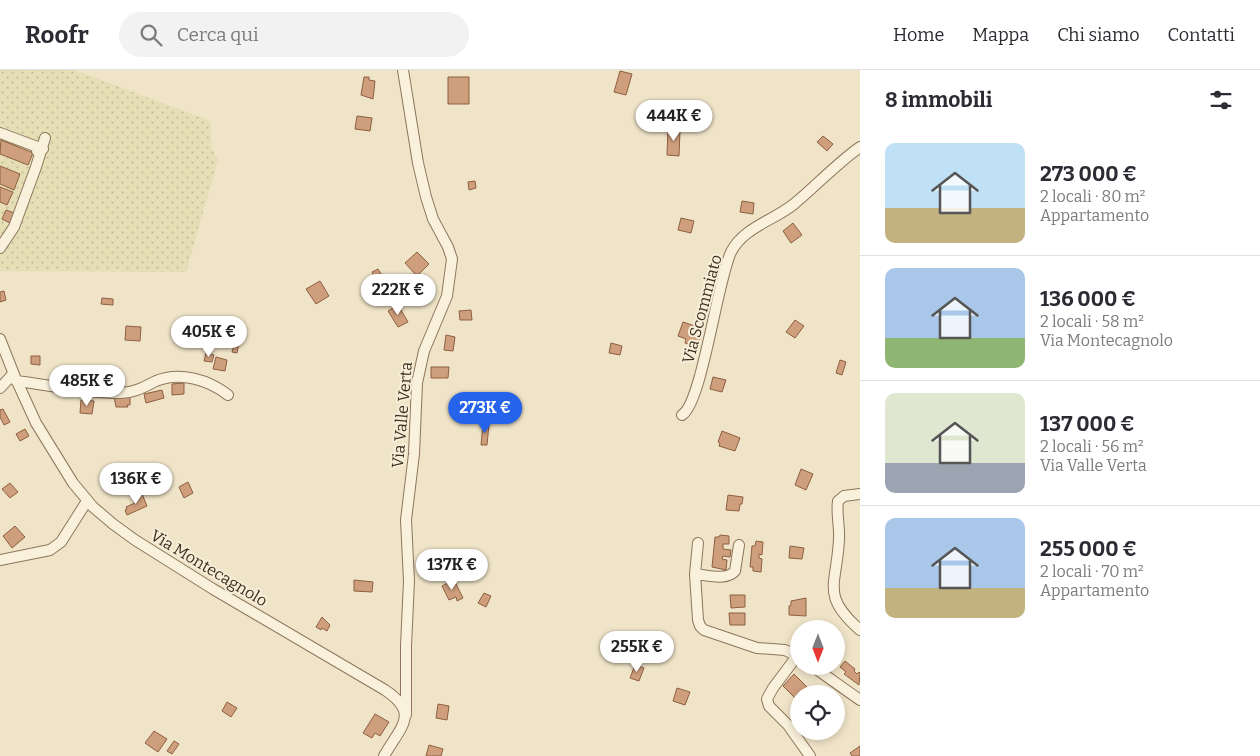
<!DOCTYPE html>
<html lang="it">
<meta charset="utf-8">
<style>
body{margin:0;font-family:Bitter,serif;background:#f2f2f3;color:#2b2b33;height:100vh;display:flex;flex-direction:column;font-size:19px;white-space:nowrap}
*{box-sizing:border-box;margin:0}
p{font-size:16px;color:#7c7c81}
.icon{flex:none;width:28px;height:28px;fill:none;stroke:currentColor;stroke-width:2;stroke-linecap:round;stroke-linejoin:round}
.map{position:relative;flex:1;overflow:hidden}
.drawer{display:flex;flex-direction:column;background:#fff;width:400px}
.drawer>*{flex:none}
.needle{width:32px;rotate:180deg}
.buttons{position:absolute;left:790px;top:550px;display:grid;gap:10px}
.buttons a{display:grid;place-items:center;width:55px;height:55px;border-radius:50%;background:#fff;box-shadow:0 2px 8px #0003;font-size:25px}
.price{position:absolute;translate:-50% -42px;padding:0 11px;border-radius:18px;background:#fff;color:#222;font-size:16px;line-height:32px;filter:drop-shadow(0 1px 2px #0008)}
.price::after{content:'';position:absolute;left:50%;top:30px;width:15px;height:11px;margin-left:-8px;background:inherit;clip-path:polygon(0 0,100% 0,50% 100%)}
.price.current{background:#2563eb;color:#fff}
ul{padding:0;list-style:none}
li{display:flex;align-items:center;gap:15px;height:125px;padding:0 25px}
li+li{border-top:1px solid #e1e1e2}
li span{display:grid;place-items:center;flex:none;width:140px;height:100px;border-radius:10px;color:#555}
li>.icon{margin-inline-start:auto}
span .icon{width:60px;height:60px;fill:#fffc;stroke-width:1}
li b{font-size:21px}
h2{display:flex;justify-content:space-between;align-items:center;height:60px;padding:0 25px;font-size:21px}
header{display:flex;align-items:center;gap:30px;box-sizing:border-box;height:70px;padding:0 25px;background:#fff;border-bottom:1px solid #e1e1e2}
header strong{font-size:24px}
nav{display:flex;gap:28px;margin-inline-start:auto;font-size:18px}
.search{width:350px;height:45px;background:#f2f2f3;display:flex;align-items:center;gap:12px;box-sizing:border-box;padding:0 18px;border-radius:28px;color:#7c7c81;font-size:19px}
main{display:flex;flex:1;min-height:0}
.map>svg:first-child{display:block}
</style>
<header>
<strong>Roofr</strong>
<div class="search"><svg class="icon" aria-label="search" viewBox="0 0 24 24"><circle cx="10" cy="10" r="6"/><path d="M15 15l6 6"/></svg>Cerca qui</div>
<nav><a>Home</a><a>Mappa</a><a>Chi siamo</a><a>Contatti</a></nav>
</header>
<main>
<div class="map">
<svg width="860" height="686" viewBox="0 0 860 686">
<defs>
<pattern id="farmland-dots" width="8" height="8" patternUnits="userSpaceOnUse" patternTransform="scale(1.25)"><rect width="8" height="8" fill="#e6deb5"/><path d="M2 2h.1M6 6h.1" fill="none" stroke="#c6bf9b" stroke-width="1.8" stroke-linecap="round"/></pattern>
</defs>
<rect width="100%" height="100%" fill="#f0e4c8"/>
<path fill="url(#farmland-dots)" d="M 0,0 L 74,0 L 211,51 L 211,76 L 218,90 L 186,202 L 0,201 Z"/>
<path fill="#cf9f7d" stroke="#8d5f41" d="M 620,1 L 632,4 L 626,25 L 614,22 Z
M 364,7 L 369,7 L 369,10 L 375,11 L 373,29 L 361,25 Z
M 448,7 L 469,7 L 469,34 L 448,34 Z
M 357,46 L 372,48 L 370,61 L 355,59 Z
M 668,59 L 680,60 L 679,86 L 667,85 Z
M 823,66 L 833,74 L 827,81 L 817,72 Z
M 1,70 L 33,83 L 28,95 L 0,84 Z
M 0,96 L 20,104 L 14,120 L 0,114 Z
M 475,111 L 476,118 L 469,120 L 468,112 Z
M 0,117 L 13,122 L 7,135 L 0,132 Z
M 742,131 L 754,133 L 753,144 L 740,142 Z
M 6,140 L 17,144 L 12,154 L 2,149 Z
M 681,148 L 694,151 L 691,163 L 678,160 Z
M 793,153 L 802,165 L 791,173 L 783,161 Z
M 417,182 L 429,194 L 417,206 L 405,193 Z
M 378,199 L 385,210 L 378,214 L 372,202 Z
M 320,211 L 329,226 L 316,234 L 306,219 Z
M 4,221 L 6,230 L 0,232 L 0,222 Z
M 102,228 L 113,229 L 113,235 L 101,234 Z
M 398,235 L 408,252 L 398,257 L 388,241 Z
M 471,240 L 472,250 L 460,250 L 459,241 Z
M 795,250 L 804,256 L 795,268 L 786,262 Z
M 683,252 L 695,256 L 694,260 L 702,263 L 697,277 L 685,273 L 686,269 L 678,266 Z
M 126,256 L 141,257 L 140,271 L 125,270 Z
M 446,265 L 455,267 L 453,281 L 444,280 Z
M 235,272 L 239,273 L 237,283 L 232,282 Z
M 611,273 L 622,276 L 620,285 L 609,283 Z
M 206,283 L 214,285 L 212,292 L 204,291 Z
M 31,286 L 40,286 L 40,295 L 31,294 Z
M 216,287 L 227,290 L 225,301 L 213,299 Z
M 840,290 L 846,292 L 842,305 L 836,303 Z
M 431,297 L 449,297 L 448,308 L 431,308 Z
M 713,307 L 726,310 L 722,322 L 710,319 Z
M 184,313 L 184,324 L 172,325 L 172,314 Z
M 162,320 L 164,328 L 146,333 L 144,324 Z
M 488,325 L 489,342 L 477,342 L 476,326 Z
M 114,327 L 130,327 L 130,335 L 127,335 L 128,337 L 116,337 Z
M 81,330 L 94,331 L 92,344 L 80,343 Z
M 3,339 L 10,352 L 4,355 L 0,347 L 0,340 Z
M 483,354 L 489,354 L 487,375 L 481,375 Z
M 25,359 L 29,366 L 20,371 L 16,364 Z
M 722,361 L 740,368 L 735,381 L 719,376 L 720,373 L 718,372 Z
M 801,399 L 813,404 L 806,420 L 795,415 Z
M 188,412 L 193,423 L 184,428 L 179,417 Z
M 10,413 L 18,422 L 10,428 L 2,419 Z
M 142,424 L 147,436 L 127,445 L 125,440 L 127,439 L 126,437 L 135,433 L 133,429 Z
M 728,425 L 743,427 L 742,434 L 740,434 L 739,441 L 726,440 Z
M 15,456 L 25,467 L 12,478 L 3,466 Z
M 720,465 L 729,466 L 729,474 L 723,474 L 723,479 L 731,480 L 730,487 L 723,486 L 722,489 L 727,490 L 726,500 L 712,497 L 715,467 L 719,467 Z
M 756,471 L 763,472 L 762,485 L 759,484 L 759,488 L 762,489 L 761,502 L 753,501 L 753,497 L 750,497 L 752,476 L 755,476 Z
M 790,476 L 804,478 L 802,489 L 789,488 Z
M 354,510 L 373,512 L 372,522 L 354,521 Z
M 454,510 L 463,528 L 457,531 L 456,527 L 449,530 L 442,516 Z
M 484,523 L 491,526 L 486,537 L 478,533 Z
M 730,525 L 745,525 L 745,537 L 731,538 Z
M 806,528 L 806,546 L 789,545 L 789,536 L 791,535 L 791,531 Z
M 729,543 L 745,543 L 745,555 L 730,555 Z
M 322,547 L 330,555 L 327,561 L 322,558 L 321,560 L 316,557 Z
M 845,591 L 855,599 L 854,601 L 857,604 L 859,602 L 860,603 L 859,615 L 844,604 L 846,602 L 840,597 Z
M 635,595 L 644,598 L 639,611 L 630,608 Z
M 794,604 L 811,621 L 808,624 L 799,624 L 799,632 L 783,616 Z
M 677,618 L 690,622 L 685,635 L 673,631 Z
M 227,632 L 237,638 L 231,647 L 222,641 Z
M 438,634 L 449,636 L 447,650 L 436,648 Z
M 375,644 L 389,652 L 380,666 L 375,663 L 372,668 L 363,663 Z
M 154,661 L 167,669 L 158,682 L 145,673 Z
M 174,671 L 179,674 L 172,684 L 167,681 Z
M 429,675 L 443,679 L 441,686 L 426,686 Z
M 860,676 L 860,686 L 852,686 L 850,683 Z"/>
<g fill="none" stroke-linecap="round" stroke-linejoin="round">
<g stroke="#8d765c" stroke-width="12">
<path id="minor" d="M 403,0 L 418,93 L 426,127 L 433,149 L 448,177 L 452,189 L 447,226 L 424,281 L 417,313 L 414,384 L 406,450 L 409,511 L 406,576 L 406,645
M 0,63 L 43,79 L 37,81
M 0,178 L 14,157 L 36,97 L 45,68
M 0,269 L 15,307 L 36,353 L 73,413 L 93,437 L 113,454 L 135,470 L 213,519 L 385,620 C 421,644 400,657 384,686
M 16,311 C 50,315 85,323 120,323 C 134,323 144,317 156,311 C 180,301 209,310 228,325
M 0,318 L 13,304
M 682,345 C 702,333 717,212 731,182 C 744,157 773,151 794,134 C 816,116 836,94 860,77
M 860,424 L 844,426 L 838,431 C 836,444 840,457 839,469 C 837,515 820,525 860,560
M 698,473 L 695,504 C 707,505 727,511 735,501 L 739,475
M 0,490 L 50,480 L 61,472 L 87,431
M 695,504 L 698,550 L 700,556 L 704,560 L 757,578 L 785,580 L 799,587
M 797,586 L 773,618 L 767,629 L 769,636 L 788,655 L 810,686
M 812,596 L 860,630"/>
</g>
<use href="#minor" stroke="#faf1dc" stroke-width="10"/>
</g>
<g text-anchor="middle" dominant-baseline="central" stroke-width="4" stroke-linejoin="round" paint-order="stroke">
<g font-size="16" fill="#3d2e20" stroke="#f7eed8">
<text transform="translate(702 239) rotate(-75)">Via Scommiato</text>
<text transform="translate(402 345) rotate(-85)">Via Valle Verta</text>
<text transform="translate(209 498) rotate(31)">Via Montecagnolo</text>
</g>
</g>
</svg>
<div class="buttons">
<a><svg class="needle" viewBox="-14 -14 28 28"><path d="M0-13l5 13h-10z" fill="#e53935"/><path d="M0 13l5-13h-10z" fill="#7c7c81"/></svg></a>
<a><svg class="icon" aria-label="locate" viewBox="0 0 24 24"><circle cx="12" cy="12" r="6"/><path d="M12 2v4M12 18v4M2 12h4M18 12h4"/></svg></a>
</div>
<b class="price" style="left:674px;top:72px">444K €</b>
<b class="price" style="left:398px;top:246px">222K €</b>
<b class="price" style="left:209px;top:288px">405K €</b>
<b class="price" style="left:87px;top:337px">485K €</b>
<b class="price current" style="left:485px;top:364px">273K €</b>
<b class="price" style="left:136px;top:435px">136K €</b>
<b class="price" style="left:452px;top:521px">137K €</b>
<b class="price" style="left:637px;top:603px">255K €</b>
</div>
<section class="drawer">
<h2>8 immobili<svg class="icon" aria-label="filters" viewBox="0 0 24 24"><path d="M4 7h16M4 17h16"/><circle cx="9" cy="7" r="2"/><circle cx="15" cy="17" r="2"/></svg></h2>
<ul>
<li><span style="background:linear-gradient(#bfe0f5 65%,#c2b280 0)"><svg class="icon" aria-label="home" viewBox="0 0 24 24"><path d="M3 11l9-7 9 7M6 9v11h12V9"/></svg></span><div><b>273 000 €</b><p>2 locali · 80 m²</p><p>Appartamento</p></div></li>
<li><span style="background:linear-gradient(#a9c7e8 70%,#8fb573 0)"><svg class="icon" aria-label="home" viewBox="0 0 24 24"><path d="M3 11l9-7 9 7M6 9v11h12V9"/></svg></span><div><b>136 000 €</b><p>2 locali · 58 m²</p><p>Via Montecagnolo</p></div></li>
<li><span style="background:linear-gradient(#dfe7d0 70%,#9aa5b1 0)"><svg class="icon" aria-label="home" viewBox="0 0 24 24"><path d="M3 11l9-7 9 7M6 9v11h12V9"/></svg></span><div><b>137 000 €</b><p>2 locali · 56 m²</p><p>Via Valle Verta</p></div></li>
<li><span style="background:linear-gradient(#a9c7e8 70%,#c2b280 0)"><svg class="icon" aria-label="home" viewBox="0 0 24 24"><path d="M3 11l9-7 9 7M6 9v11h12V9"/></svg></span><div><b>255 000 €</b><p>2 locali · 70 m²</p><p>Appartamento</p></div></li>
</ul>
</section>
</main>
